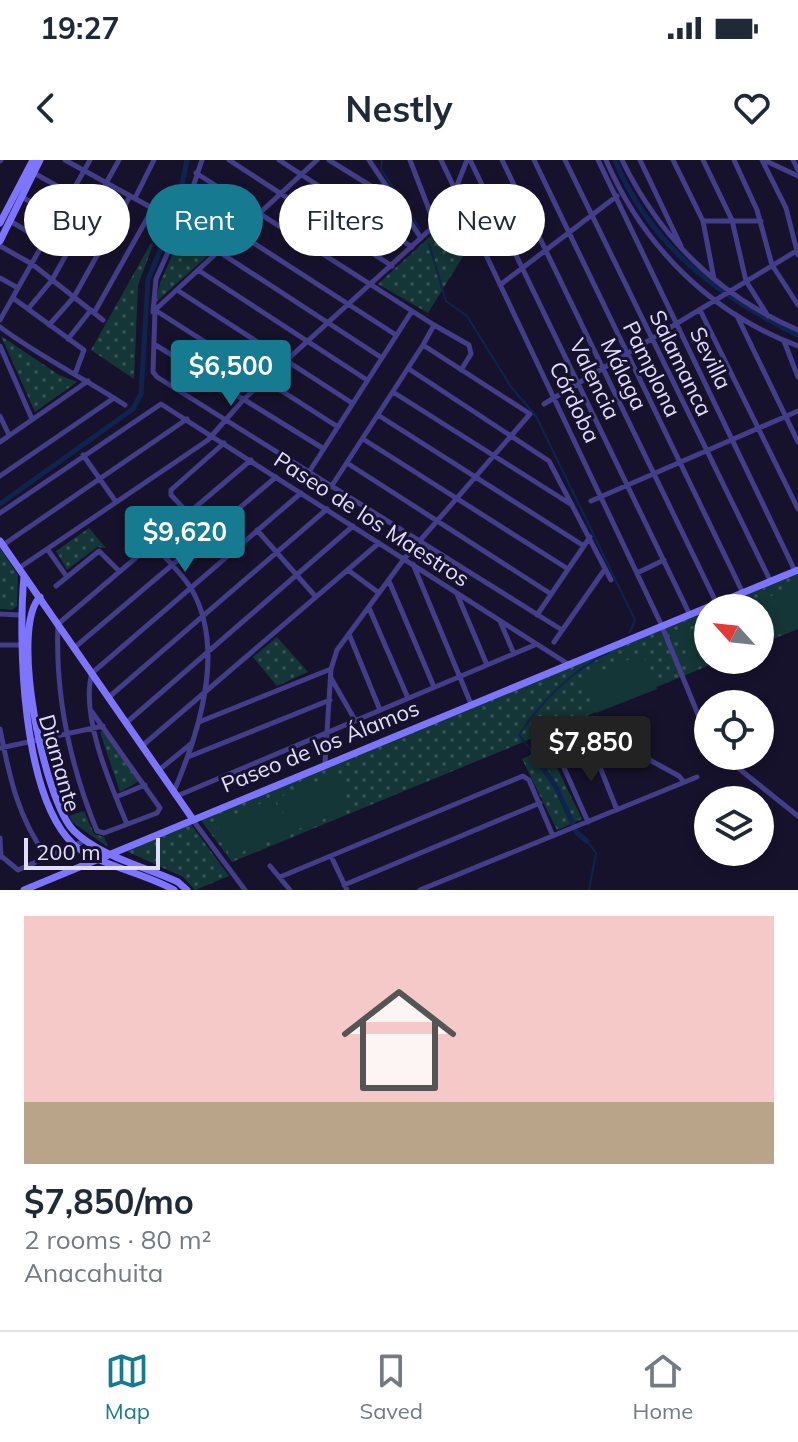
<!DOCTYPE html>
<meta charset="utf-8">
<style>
body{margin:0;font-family:Mulish,sans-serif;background:#f2f2f3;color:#1f2937;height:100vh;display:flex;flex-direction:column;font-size:30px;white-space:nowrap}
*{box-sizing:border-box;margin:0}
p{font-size:26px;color:#747a83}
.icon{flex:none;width:44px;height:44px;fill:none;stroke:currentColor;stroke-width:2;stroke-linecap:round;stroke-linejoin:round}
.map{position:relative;height:730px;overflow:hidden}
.panel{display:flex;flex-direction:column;background:#fff;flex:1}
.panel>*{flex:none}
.guide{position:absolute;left:24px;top:24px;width:750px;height:72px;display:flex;gap:16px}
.needle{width:52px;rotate:297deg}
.tools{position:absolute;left:694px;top:434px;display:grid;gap:16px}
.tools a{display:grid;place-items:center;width:80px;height:80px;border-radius:50%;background:#fff;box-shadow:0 4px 12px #0003;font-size:40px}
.scale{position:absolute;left:24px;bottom:20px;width:136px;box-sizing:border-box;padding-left:8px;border:4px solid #e2ddff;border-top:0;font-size:22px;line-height:28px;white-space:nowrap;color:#e2ddff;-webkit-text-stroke:6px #17122c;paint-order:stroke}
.price{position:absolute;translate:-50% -68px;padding:0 18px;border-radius:8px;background:#167a90;color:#fff;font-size:26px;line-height:52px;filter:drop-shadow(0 2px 4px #0008)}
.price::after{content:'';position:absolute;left:50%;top:48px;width:24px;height:18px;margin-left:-12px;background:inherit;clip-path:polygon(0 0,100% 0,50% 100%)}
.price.on{background:#222;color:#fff}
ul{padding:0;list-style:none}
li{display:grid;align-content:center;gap:16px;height:424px;padding:0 24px}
li span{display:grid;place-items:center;height:248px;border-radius:0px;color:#555}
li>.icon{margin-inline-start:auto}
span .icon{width:144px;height:144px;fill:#fffc;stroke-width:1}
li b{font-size:34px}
.tag{padding:0 28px;border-radius:36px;background:#fff;box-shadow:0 4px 12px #0003;font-size:28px;line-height:72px}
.tag.on{background:#167a90;color:#fff}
.status{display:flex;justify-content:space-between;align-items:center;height:56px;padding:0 40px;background:#fff;direction:ltr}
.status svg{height:22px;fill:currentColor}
header{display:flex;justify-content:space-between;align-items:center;height:104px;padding:0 24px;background:#fff;font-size:36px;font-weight:700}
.tabs{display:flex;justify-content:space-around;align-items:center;height:112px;border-top:2px solid #e0e1e3;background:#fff;font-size:22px;color:#747a83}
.tabs a{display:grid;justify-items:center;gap:4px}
.tabs .on{color:#167a90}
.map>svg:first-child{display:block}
</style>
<div class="status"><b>19:27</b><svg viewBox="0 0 49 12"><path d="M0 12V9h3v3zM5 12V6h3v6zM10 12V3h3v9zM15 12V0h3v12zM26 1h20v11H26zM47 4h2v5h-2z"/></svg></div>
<header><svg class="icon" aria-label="back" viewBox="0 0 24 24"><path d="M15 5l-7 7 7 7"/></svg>Nestly<svg class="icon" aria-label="heart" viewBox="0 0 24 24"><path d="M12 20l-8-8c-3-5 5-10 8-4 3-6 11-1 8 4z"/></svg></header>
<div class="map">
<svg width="798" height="730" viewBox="0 0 798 730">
<defs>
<pattern id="park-dots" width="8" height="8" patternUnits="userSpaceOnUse" patternTransform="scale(2)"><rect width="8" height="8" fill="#153636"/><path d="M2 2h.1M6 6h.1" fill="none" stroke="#375354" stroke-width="1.8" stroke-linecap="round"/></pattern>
</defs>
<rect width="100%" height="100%" fill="#17122c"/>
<path fill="url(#park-dots)" d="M 448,60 L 464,95 L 428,153 L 378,124 Z
M 182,73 L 211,93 L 155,143 L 160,123 Z
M 151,83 L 153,85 L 138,125 L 134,219 L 91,190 Z
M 1,176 L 59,215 L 77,222 L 35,252 Z
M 89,368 L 106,388 L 97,387 L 67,410 L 56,391 Z
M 0,388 L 18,415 L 17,446 L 12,450 L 0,449 Z
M 798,414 L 798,469 L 760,484 L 760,448 L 715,448 Z
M 708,451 L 708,500 L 722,500 L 232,702 L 200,659 Z
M 277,477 L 308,512 L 277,526 L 253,497 Z
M 104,570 L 139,621 L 120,632 L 100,572 Z
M 547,587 L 582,659 L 557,670 L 522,599 Z
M 84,651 L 94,674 L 104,677 L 108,687 L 72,662 L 69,656 Z
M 190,663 L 229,716 L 195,730 L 183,717 L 126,691 Z"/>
<path fill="#153636" d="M 798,425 L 798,466 L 763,480 L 760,448 L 749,445 Z
M 708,463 L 708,500 L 717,500 L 693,509 L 679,474 Z
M 643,494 L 657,529 L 596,553 L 583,518 Z
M 337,613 L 351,648 L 291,672 L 277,638 Z
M 274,638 L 288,673 L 230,697 L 216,662 Z"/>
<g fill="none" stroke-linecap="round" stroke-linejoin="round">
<path stroke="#0e244f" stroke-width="2" d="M 382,0 L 381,9 L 420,69
M 429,84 L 446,141 L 467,156 L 511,227 L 536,256 L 635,460 L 630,472
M 533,593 L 519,575 C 541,541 573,510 609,492
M 587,681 L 596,693 L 589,730"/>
<path stroke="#0e244f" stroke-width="5" d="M 615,0 C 649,84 718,137 798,175
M 0,344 L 133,249 L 141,234 L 148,120 L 177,49 L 187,0
M 533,593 L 556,627 L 577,673 L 587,681"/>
<path stroke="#433d8a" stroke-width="5" d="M 65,0 L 163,54
M 202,0 L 181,63 L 184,69 L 382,198
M 229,0 L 392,106
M 279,0 L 412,87
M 329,0 L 392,39
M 369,0 L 421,78
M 410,0 L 435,65
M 441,0 L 661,464 L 708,579
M 470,0 L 689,453
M 502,0 L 716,442
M 534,0 L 742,431
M 565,0 L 770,420
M 598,0 L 795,411
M 606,0 C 643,86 710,153 798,186
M 622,0 C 660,78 719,136 798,170
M 640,0 L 681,86
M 673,0 L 703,61 L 714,119
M 703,0 L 732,60 L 746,121 L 768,156
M 734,0 L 757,50 L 772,105 L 798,145
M 762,0 L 786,48 L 798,95
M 764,0 L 798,16
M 793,0 L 798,10
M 0,1 L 1,0
M 34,13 L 71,34
M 196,13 L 434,165 L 423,185 L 530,254 L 404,399 L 337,490 L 331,509 L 325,603
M 22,37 L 58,58
M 135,38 L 154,0
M 187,40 L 396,175
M 10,61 L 44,81
M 703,61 L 761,61
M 0,86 L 32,104 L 103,160
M 198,110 L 367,220
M 0,118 L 18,128
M 500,125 L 617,36
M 177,130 L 352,243
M 13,138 L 84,190 L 75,214
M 28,149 L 52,120 L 119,0
M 155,150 L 153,212 L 157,217 L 562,470
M 155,150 L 317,0
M 155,150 L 338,267
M 700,150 L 798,349
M 153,152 L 156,119 L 181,63
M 94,153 L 153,48
M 738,158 L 798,282
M 0,160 L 90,0
M 49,165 L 74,137 L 130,36
M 434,165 L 469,185 L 471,194 L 461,210
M 0,167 C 40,197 84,218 125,245
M 68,179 L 91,150
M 784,181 L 798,217
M 154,184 L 324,289
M 0,186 L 32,259
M 409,209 L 549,301 L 611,420
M 393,232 L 572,345
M 544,244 L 798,90
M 378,255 L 584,386
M 0,256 L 9,275
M 363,279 L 568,409
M 0,282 L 88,221
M 83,295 L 116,342
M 347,303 L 551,434
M 309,312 L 412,151
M 0,316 L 114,238
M 331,327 L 423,185
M 591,341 L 798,251
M 0,353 L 161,244 L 568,504
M 188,353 L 171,335 L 171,330 L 224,283
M 257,370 L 316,437
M 152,383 C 165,398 182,413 192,430 C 226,490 199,573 174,631
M 3,385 L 187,259
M 48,390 L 67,417
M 413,404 L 471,544
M 19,408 L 208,280 L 244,239 L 445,56 L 467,0
M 348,410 L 379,433
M 637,413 L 664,400
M 389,421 L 434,527
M 56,426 L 99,391 L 119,411
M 457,434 L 487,505
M 369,448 L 408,538
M 0,454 L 20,455
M 537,455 L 590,377
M 500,461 L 514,494
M 349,474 L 380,550
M 554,482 L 605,409
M 0,485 L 23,485
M 74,488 L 276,317
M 331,518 L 355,560
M 109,537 L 327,349
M 92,552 L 160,648 L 157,653 L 104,673 L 97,671 C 70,605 55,535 58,464 L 251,300
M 199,562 L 331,509
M 126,563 L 353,366
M 0,569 C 9,615 18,659 47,697
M 142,586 L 379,383
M 592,587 L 617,650
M 0,588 L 103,566
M 723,596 L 798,656
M 188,597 L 330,540
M 561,601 L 588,662
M 555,603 L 613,580 L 679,616 L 684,622
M 159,610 L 192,583
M 177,636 L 537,484
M 116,637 L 145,625
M 192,659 L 245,730
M 127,664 C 110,624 80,555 92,513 L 301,333
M 0,678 L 1,697
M 0,695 L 18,710 L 84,681
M 331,696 L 347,730
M 270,706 L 290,730
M 280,717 L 523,616 L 529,620 L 553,676
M 344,725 L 540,643
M 420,730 L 697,617"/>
<path stroke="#7d75fe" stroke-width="7" d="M 0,63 L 33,0
M 0,81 L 40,0
M 0,381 L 192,658
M 24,416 C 18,482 22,635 73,684 C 96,705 146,713 174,730
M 40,437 C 9,468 44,641 74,671 C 99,696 146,707 178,722 L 187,730
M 24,730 L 798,410"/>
</g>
<g text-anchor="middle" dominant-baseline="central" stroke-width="6" stroke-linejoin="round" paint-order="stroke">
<g font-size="22" fill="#e2ddff" stroke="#17122c">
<text transform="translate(711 198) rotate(64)">Sevilla</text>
<text transform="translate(681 203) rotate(64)">Salamanca</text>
<text transform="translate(652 209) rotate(64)">Pamplona</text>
<text transform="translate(624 214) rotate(64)">Málaga</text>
<text transform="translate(595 219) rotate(64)">Valencia</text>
<text transform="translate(575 242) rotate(64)">Córdoba</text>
<text transform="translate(372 359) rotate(33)">Paseo de los Maestros</text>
<text transform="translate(320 586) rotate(-22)">Paseo de los Álamos</text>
<text transform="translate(60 603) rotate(74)">Diamante</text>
</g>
</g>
</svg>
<div class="tools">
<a><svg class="needle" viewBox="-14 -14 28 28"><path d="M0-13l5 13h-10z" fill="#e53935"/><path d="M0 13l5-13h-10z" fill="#747a83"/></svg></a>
<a><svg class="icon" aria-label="locate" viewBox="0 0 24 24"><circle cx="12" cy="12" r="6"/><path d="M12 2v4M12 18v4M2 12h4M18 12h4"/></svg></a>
<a><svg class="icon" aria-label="layers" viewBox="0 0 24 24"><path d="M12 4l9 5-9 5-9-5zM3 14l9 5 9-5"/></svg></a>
</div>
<div class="scale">200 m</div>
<b class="price" style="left:231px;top:248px">$6,500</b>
<b class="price" style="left:185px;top:414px">$9,620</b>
<b class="price on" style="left:591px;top:624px">$7,850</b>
<div class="guide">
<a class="tag">Buy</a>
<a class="tag on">Rent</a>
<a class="tag">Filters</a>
<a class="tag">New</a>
</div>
</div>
<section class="panel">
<ul>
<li><span style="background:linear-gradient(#f6c9c9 75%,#b9a48a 0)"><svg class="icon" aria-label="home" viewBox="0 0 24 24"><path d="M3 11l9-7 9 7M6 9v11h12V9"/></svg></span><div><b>$7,850/mo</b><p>2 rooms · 80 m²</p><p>Anacahuita</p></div></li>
</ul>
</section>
<nav class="tabs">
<a class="on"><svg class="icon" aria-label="map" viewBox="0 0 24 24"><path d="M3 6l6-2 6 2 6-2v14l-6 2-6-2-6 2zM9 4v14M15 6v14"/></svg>Map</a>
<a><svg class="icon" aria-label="saved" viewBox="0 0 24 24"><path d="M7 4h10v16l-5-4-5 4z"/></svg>Saved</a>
<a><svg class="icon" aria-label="home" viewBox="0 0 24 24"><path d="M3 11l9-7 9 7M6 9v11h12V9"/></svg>Home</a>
</nav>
